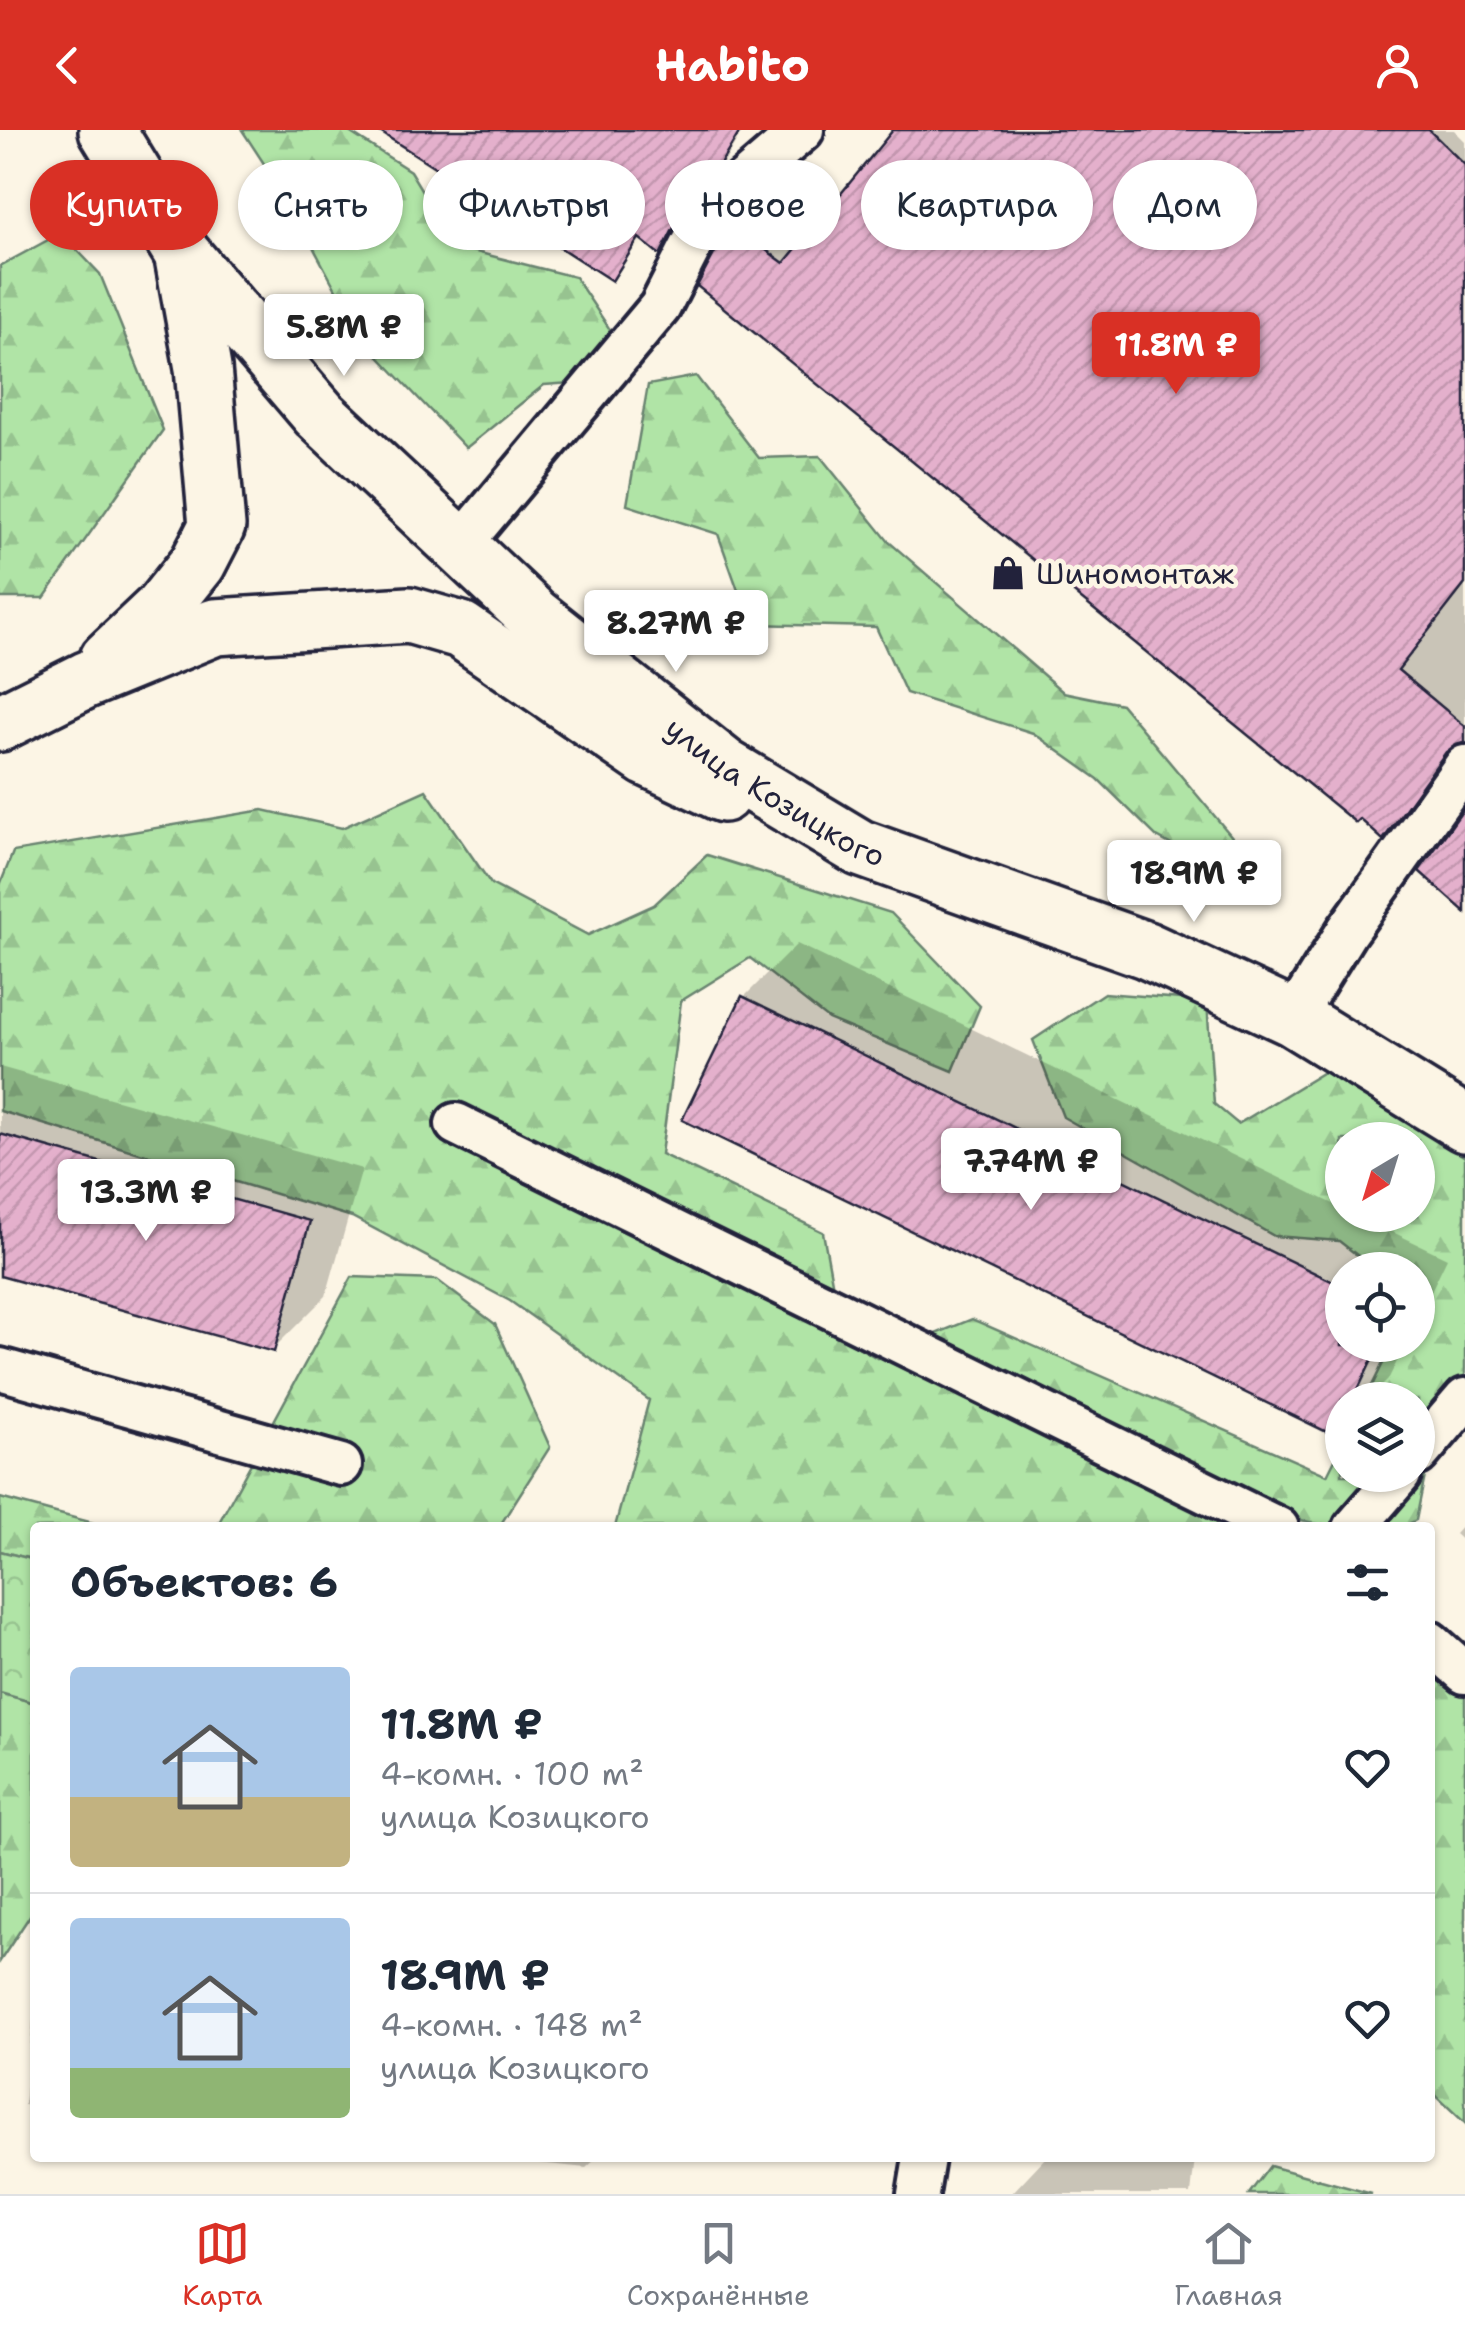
<!DOCTYPE html>
<html lang="ru">
<meta charset="utf-8">
<style>
body{margin:0;font-family:"Shantell Sans",sans-serif;background:#f6f6f7;color:#1f2937;height:100vh;display:flex;flex-direction:column;font-size:38px;white-space:nowrap}
*{box-sizing:border-box;margin:0}
p{font-size:32px;color:#747a83}
.icon{flex:none;width:55px;height:55px;fill:none;stroke:currentColor;stroke-width:2;stroke-linecap:round;stroke-linejoin:round}
.map{position:relative;flex:1;overflow:hidden}
.panel{position:absolute;left:30px;top:1392px;width:1405px;height:640px;display:flex;flex-direction:column;background:#fff;border-radius:10px;box-shadow:0 2px 8px #0004}
.panel>*{flex:none}
.guide{position:absolute;left:30px;top:30px;width:1405px;height:90px;display:flex;gap:20px}
.needle{width:65px;rotate:218deg}
.tools{position:absolute;left:1325px;top:992px;display:grid;gap:20px}
.tools a{display:grid;place-items:center;width:110px;height:110px;border-radius:50%;background:#fff;box-shadow:0 2px 8px #0004;font-size:50px}
.price{position:absolute;translate:-50% -85px;padding:0 22px;border-radius:10px;background:#fff;color:#222;font-size:32px;line-height:65px;filter:drop-shadow(0 2px 5px #0008)}
.price::after{content:'';position:absolute;left:50%;top:60px;width:30px;height:22px;margin-left:-15px;background:inherit;clip-path:polygon(0 0,100% 0,50% 100%)}
.price.selected{background:#d93025;color:#fff}
ul{padding:0;list-style:none}
li{display:flex;align-items:center;gap:30px;height:250px;padding:0 40px}
li+li{border-top:2px solid #e0e1e3}
li span{display:grid;place-items:center;flex:none;width:280px;height:200px;border-radius:10px;color:#555}
li>.icon{margin-inline-start:auto}
span .icon{width:120px;height:120px;fill:#fffc;stroke-width:1}
li b{font-size:42px}
h2{display:flex;justify-content:space-between;align-items:center;height:120px;padding:0 40px;font-size:42px}
.tag{padding:0 35px;border-radius:45px;background:#fff;box-shadow:0 2px 8px #0004;font-size:35px;line-height:90px}
.tag.selected{background:#d93025;color:#fff}
header{display:flex;justify-content:space-between;align-items:center;height:130px;padding:0 40px;background:#d93025;color:#fff;font-size:45px;font-weight:700}
.tabs{display:flex;justify-content:space-around;align-items:center;height:140px;border-top:2px solid #e0e1e3;background:#fff;font-size:28px;color:#747a83}
.tabs a{display:grid;justify-items:center;gap:5px}
.tabs .selected{color:#d93025}
.map>svg:first-child{display:block}
</style>
<header><svg class="icon" aria-label="back" viewBox="0 0 24 24"><path d="M15 5l-7 7 7 7"/></svg>Habito<svg class="icon" aria-label="person" viewBox="0 0 24 24"><circle cx="12" cy="8" r="4"/><path d="M4 21q1-7 8-7t8 7"/></svg></header>
<div class="map">
<svg width="1465" height="2064" viewBox="0 0 1465 2064">
<defs>
<pattern id="forest-firs" width="22" height="20" patternUnits="userSpaceOnUse" patternTransform="scale(2.5)"><rect width="22" height="20" fill="#b0e4a6"/><path d="M5 1l3.5 6h-7zM16 11l3.5 6h-7z" fill="#97c390"/></pattern>
<pattern id="park-crowns" width="20" height="18" patternUnits="userSpaceOnUse" patternTransform="scale(2.5)"><rect width="20" height="18" fill="#b0e4a6"/><path d="M2 6a3 3 0 1 1 6 0M12 15a3 3 0 1 1 6 0" fill="none" stroke="#97c390"/></pattern>
<pattern id="building-hatch" width="6" height="6" patternUnits="userSpaceOnUse" patternTransform="scale(2.5)"><rect width="6" height="6" fill="#e4b0cc"/><path d="M-1 1l2-2M0 6l6-6M5 7l2-2" fill="none" stroke="#c397b0"/></pattern>
</defs>
<rect width="100%" height="100%" fill="#fcf5e5"/>
<filter id="ink" filterUnits="userSpaceOnUse"><feTurbulence type="fractalNoise" baseFrequency=".01" numOctaves="2"/><feDisplacementMap in="SourceGraphic" scale="20" xChannelSelector="R" yChannelSelector="G"/><feConvolveMatrix kernelMatrix="1 2 1 2 8 2 1 2 1" color-interpolation-filters="sRGB"/></filter>
<g filter="url(#ink)">
<path fill="url(#forest-firs)" stroke="#698370" stroke-width="2.5" fill-rule="evenodd" d="M 242,0 L 346,0 L 410,41 L 456,117 L 575,147 L 611,201 L 585,252 L 544,255 L 466,318 L 363,210 L 289,72 Z
M 61,103 L 100,144 L 163,300 L 44,468 L 0,468 L 0,136 Z
M 696,246 L 759,328 L 820,326 L 889,412 L 1063,562 L 1121,574 L 1238,714 L 1219,741 L 1157,707 L 1098,649 L 1033,603 L 906,563 L 876,497 L 750,494 L 718,404 L 627,375 L 648,255 Z
M 426,660 L 491,754 L 588,805 L 654,775 L 707,725 L 891,783 L 980,876 L 953,941 L 828,889 L 750,828 L 681,871 L 661,1024 L 823,1102 L 842,1207 L 877,1228 L 972,1189 L 1327,1345 L 1342,1315 L 1342,1345 L 1418,1345 L 1418,1270 L 1365,1270 L 1392,1215 L 1418,1215 L 1418,1140 L 1376,1140 L 1339,1111 L 1274,1106 L 1063,987 L 1033,910 L 1104,863 L 1207,871 L 1214,974 L 1238,994 L 1332,937 L 1465,1027 L 1465,1290 L 1430,1321 L 1416,1390 C 1382,1411 1313,1395 1278,1383 L 1268,1398 L 615,1397 L 649,1270 L 510,1171 L 352,1087 L 0,981 L 0,755 L 13,722 L 263,680 L 342,698 ZM 1342,1010 L 1418,1010 L 1418,1085 L 1342,1085 Z
M 352,1147 L 437,1150 L 495,1194 L 550,1317 L 499,1397 L 216,1398 Z
M 0,1368 L 108,1397 L 35,1398 L 35,1430 L 0,1421 Z
M 1430,1517 L 1465,1522 L 1465,1993 L 1430,1960 Z
M 0,1563 L 35,1573 L 35,1778 L 0,1831 Z
M 1270,2036 L 1372,2064 L 1249,2064 Z"/>
<path fill="url(#park-crowns)" stroke="#698370" stroke-width="2.5" d="M 0,1421 L 35,1430 L 35,1573 L 0,1563 Z"/>
<path fill="#0003" d="M 382,0 L 743,0 L 725,31 L 699,56 L 672,110 L 660,122 L 642,107 L 612,148 Z
M 899,0 L 1221,0 L 1465,135 L 1465,610 L 1451,617 L 1383,706 L 732,96 L 744,84 L 797,121 Z
M 1337,0 L 1454,0 L 1465,11 L 1465,120 Z
M 797,814 L 1342,1078 L 1342,1085 L 1357,1085 L 1447,1128 L 1418,1188 L 1418,1140 L 1342,1140 L 1342,1215 L 1405,1215 L 1388,1250 L 1368,1270 L 1342,1270 L 1342,1295 L 1335,1303 L 744,867 Z
M 0,937 L 362,1039 L 326,1166 L 273,1219 L 0,1143 Z
M 1465,1393 L 1465,1413 L 1455,1404 Z
M 35,1871 L 35,1976 L 24,1975 Z
M 489,2028 L 597,2028 L 586,2038 Z
M 1045,2028 L 1195,2028 L 1191,2064 L 1011,2064 Z"/>
<path fill="url(#building-hatch)" stroke="#22223b" stroke-width="2.5" d="M 377,0 L 741,0 L 713,46 L 688,70 L 660,125 L 639,108 L 612,151 Z
M 893,0 L 1429,0 L 1465,35 L 1465,454 L 1398,540 L 1465,596 L 1465,613 L 1446,622 L 1383,710 L 1360,689 L 1356,693 L 697,156 L 730,94 L 784,133 Z
M 1465,677 L 1465,782 L 1419,741 Z
M 742,866 L 1342,1156 L 1342,1215 L 1379,1215 L 1353,1270 L 1342,1270 L 1342,1291 L 1335,1306 L 682,990 Z
M 0,1004 L 310,1091 L 274,1222 L 0,1146 Z"/>
<g fill="none" stroke-linecap="round" stroke-linejoin="round">
<g stroke="#22223b" stroke-width="48">
<path id="service" d="M 459,417 L 660,177 L 709,81 L 803,0
M 1293,888 L 1347,801 L 1465,636
M 456,994 L 1278,1398
M 0,1239 L 341,1335
M 1418,1324 L 1465,1269
M 1354,1398 L 1400,1345
M 1430,1512 L 1465,1543
M 918,2064 L 924,2028"/>
</g>
<g stroke="#22223b" stroke-width="62">
<g id="tertiary">
<path id="s1" d="M 107,0 L 183,125 L 319,284 L 534,486 L 725,637 L 860,718 L 1146,820 L 1293,888 L 1465,994"/>
<path d="M 108,529 L 162,478 L 198,433 L 217,396 L 203,238 L 183,128"/>
<path d="M 0,593 L 86,550 L 215,497 L 409,485 L 461,500 L 647,628 L 723,664"/>
</g>
</g>
<use href="#service" stroke="#fcf5e5" stroke-width="40"/>
<use href="#tertiary" stroke="#fcf5e5" stroke-width="55"/>
</g>
</g>
<defs>
<g id="shop-bare" transform="scale(2.7)"><path d="M-5-2.5h2.3a2.7 3.5 0 0 1 5.4 0H5L5.5 6h-11ZM-1.5-2.5h3a1.5 2.3 0 0 0-3 0Z" fill="#22223b" stroke="#fcf5e5" stroke-width="2.5" paint-order="stroke"/></g>
</defs>
<g fill-rule="evenodd">
<use href="#shop-bare" x="1008" y="443"/>
</g>
<g text-anchor="middle" dominant-baseline="central" stroke-width="9" stroke-linejoin="round" paint-order="stroke">
<g font-size="30" fill="#22223b" stroke="#fcf5e5" text-anchor="start">
<text x="1036" y="443">Шиномонтаж</text>
</g>
<g font-size="30" fill="#22223b" stroke="#fcf5e5">
<text stroke="none"><textPath href="#s1" startOffset="950">улица Козицкого</textPath></text>
</g>
</g>
</svg>
<div class="tools">
<a><svg class="needle" viewBox="-14 -14 28 28"><path d="M0-13l5 13h-10z" fill="#e53935"/><path d="M0 13l5-13h-10z" fill="#747a83"/></svg></a>
<a><svg class="icon" aria-label="locate" viewBox="0 0 24 24"><circle cx="12" cy="12" r="6"/><path d="M12 2v4M12 18v4M2 12h4M18 12h4"/></svg></a>
<a><svg class="icon" aria-label="layers" viewBox="0 0 24 24"><path d="M12 4l9 5-9 5-9-5zM3 14l9 5 9-5"/></svg></a>
</div>
<b class="price" style="left:344px;top:249px">5.8M ₽</b>
<b class="price selected" style="left:1176px;top:267px">11.8M ₽</b>
<b class="price" style="left:676px;top:545px">8.27M ₽</b>
<b class="price" style="left:1194px;top:795px">18.9M ₽</b>
<b class="price" style="left:1031px;top:1083px">7.74M ₽</b>
<b class="price" style="left:146px;top:1114px">13.3M ₽</b>
<div class="guide">
<a class="tag selected">Купить</a>
<a class="tag">Снять</a>
<a class="tag">Фильтры</a>
<a class="tag">Новое</a>
<a class="tag">Квартира</a>
<a class="tag">Дом</a>
</div>
<section class="panel">
<h2>Объектов: 6<svg class="icon" aria-label="filters" viewBox="0 0 24 24"><path d="M4 7h16M4 17h16"/><circle cx="9" cy="7" r="2"/><circle cx="15" cy="17" r="2"/></svg></h2>
<ul>
<li><span style="background:linear-gradient(#a9c7e8 65%,#c2b280 0)"><svg class="icon" aria-label="home" viewBox="0 0 24 24"><path d="M3 11l9-7 9 7M6 9v11h12V9"/></svg></span><div><b>11.8M ₽</b><p>4-комн. · 100 m²</p><p>улица Козицкого</p></div><svg class="icon" aria-label="heart" viewBox="0 0 24 24"><path d="M12 20l-8-8c-3-5 5-10 8-4 3-6 11-1 8 4z"/></svg></li>
<li><span style="background:linear-gradient(#a9c7e8 75%,#8fb573 0)"><svg class="icon" aria-label="home" viewBox="0 0 24 24"><path d="M3 11l9-7 9 7M6 9v11h12V9"/></svg></span><div><b>18.9M ₽</b><p>4-комн. · 148 m²</p><p>улица Козицкого</p></div><svg class="icon" aria-label="heart" viewBox="0 0 24 24"><path d="M12 20l-8-8c-3-5 5-10 8-4 3-6 11-1 8 4z"/></svg></li>
</ul>
</section>
</div>
<nav class="tabs">
<a class="selected"><svg class="icon" aria-label="map" viewBox="0 0 24 24"><path d="M3 6l6-2 6 2 6-2v14l-6 2-6-2-6 2zM9 4v14M15 6v14"/></svg>Карта</a>
<a><svg class="icon" aria-label="saved" viewBox="0 0 24 24"><path d="M7 4h10v16l-5-4-5 4z"/></svg>Сохранённые</a>
<a><svg class="icon" aria-label="home" viewBox="0 0 24 24"><path d="M3 11l9-7 9 7M6 9v11h12V9"/></svg>Главная</a>
</nav>
